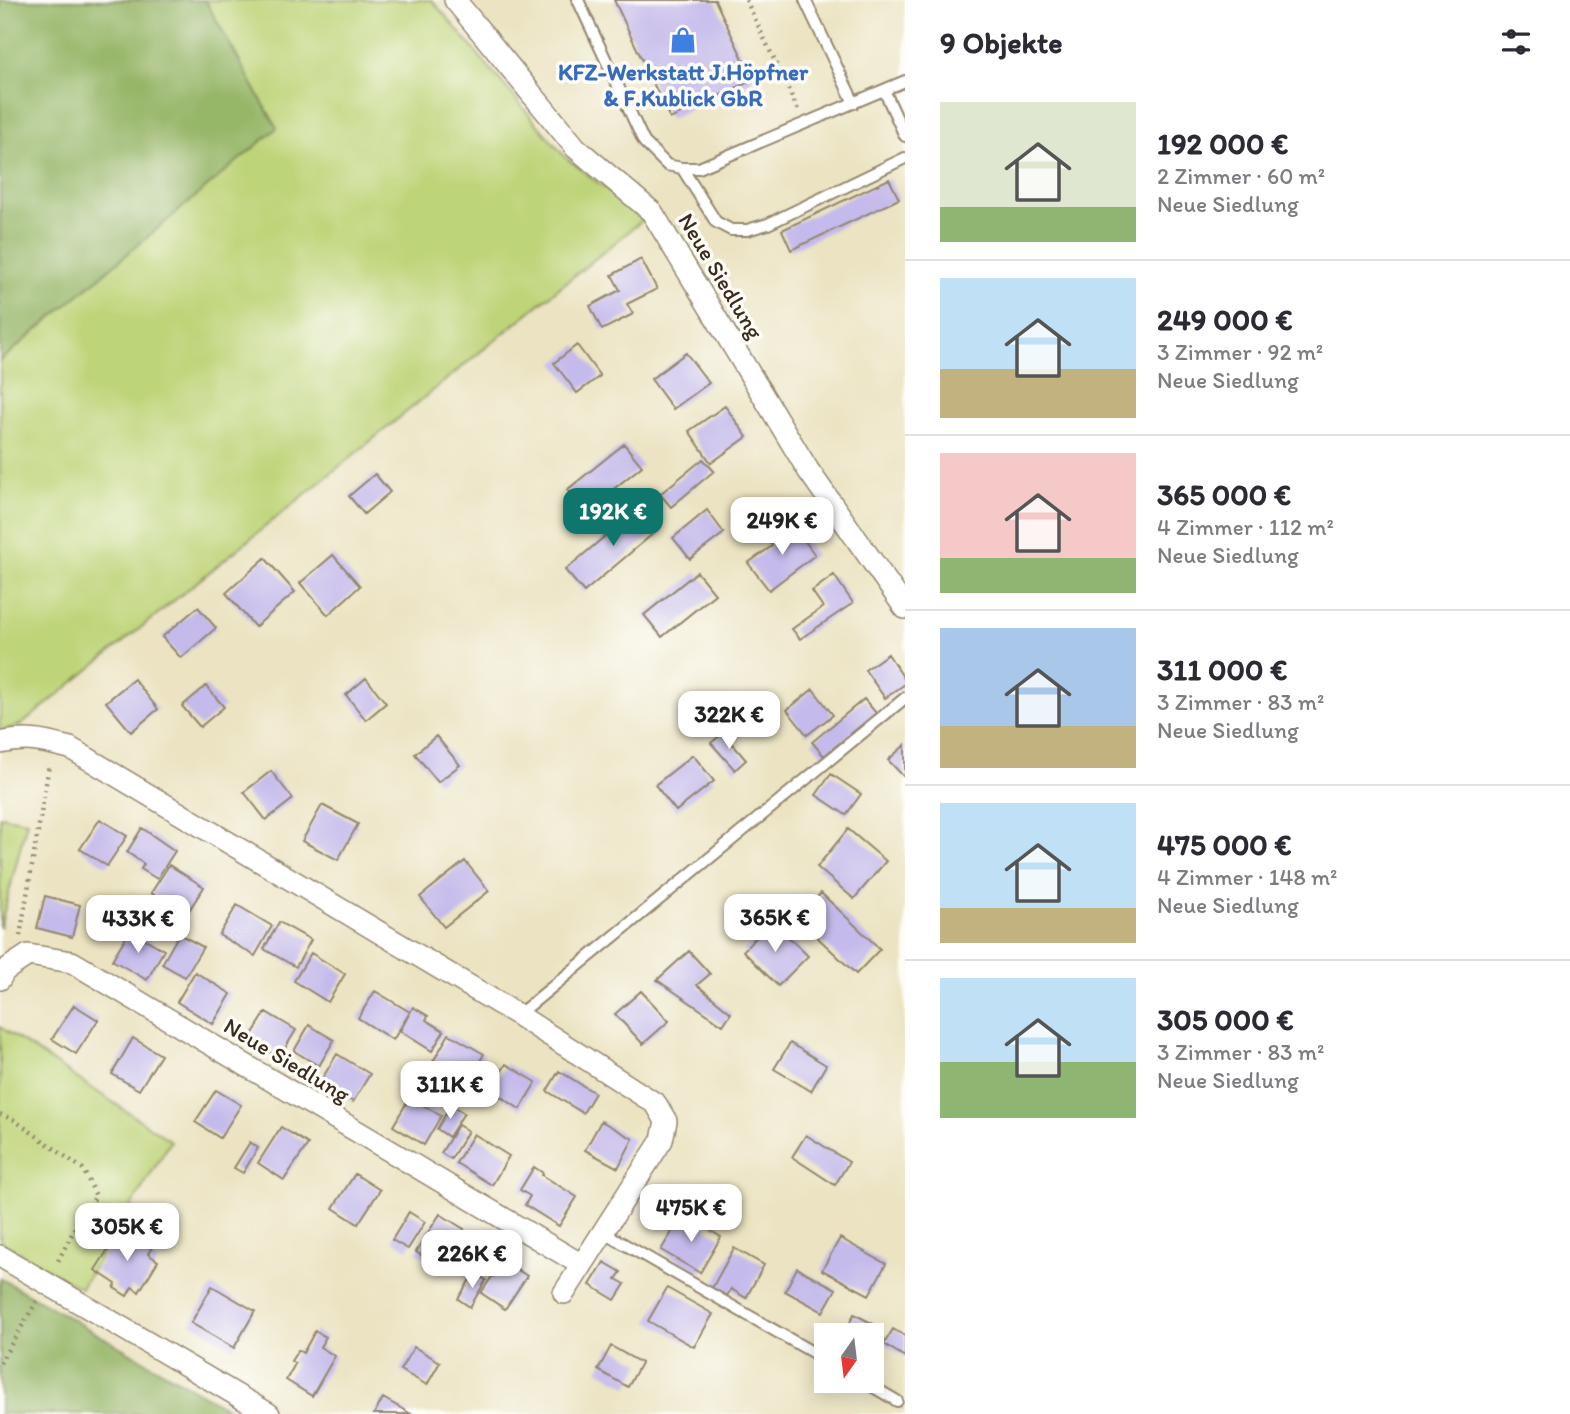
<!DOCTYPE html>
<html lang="de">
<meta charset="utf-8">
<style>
body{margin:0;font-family:Itim,sans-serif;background:#f7f7f7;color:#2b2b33;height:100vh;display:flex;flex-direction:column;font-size:26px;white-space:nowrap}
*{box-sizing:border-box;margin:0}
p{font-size:23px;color:#7c7c81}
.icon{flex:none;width:38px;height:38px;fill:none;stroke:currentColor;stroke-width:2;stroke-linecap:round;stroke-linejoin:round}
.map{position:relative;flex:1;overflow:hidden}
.drawer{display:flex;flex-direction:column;background:#fff;width:665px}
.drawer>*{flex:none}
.needle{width:46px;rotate:194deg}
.buttons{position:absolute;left:814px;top:1323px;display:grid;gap:14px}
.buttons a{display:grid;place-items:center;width:70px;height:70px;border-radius:0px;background:#fff;box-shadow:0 4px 18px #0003;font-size:35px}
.price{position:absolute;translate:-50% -60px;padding:0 16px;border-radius:14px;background:#fff;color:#222;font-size:23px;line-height:46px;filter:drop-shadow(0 2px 4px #0008)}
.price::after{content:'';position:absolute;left:50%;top:42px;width:21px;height:16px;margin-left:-10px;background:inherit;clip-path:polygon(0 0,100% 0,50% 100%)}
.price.active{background:#0f766e;color:#fff}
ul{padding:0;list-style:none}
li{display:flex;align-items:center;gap:21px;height:175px;padding:0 35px}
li+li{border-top:2px solid #e1e1e2}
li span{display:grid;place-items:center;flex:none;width:196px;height:140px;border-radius:0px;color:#555}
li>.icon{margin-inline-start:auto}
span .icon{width:84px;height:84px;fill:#fffc;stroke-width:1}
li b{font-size:30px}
h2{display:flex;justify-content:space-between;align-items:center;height:84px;padding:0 35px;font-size:30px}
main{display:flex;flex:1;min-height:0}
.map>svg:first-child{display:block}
</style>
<main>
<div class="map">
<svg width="905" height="1414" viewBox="0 0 905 1414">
<rect width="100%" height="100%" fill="#fdfcf7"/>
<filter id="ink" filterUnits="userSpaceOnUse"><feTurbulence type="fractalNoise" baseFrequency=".0143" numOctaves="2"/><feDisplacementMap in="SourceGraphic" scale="14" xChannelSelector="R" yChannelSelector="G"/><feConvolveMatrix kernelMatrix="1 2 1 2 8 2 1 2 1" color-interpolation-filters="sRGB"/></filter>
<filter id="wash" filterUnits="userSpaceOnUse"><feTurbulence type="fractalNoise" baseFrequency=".00686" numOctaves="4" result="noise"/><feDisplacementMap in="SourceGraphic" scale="28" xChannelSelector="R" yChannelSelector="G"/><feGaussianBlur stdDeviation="1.57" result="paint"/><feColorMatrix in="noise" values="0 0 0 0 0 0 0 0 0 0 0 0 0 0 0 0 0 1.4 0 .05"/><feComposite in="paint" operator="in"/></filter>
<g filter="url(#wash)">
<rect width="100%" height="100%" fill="#ebe3c1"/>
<path fill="#bed478" stroke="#7c7f4b" stroke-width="2" d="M 205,0 L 432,0 L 565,157 L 644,219 L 22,724 L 0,732 L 0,361 L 276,128 Z
M 0,816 L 27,821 L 0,928 Z
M 0,1027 L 171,1141 L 81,1288 L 0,1241 Z"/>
<path fill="#96b668" stroke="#687043" stroke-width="2" d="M 0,0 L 205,0 L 277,128 L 0,361 Z
M 0,1278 L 237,1414 L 0,1414 Z"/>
<g id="blocks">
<path fill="#c4baeb" d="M 614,0 L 715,0 L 753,80 L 670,119 Z
M 889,179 L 899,199 L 791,250 L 782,230 Z
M 641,259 L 657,289 L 627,304 L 633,314 L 602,330 L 590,306 L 620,290 L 612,275 Z
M 577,345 L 600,376 L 577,393 L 554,363 Z
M 686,353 L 709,383 L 673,409 L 651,379 Z
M 725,406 L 747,437 L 711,463 L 689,431 Z
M 624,444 L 642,466 L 585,512 L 567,490 Z
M 703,459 L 714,471 L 671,507 L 660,494 Z
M 375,474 L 390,492 L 364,514 L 349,496 Z
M 642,505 L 661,527 L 584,592 L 565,570 Z
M 707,510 L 724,533 L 690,559 L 673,538 Z
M 792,524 L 815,555 L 769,590 L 748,563 L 772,546 L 769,541 Z
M 333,555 L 360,586 L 328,615 L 300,583 Z
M 265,558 L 295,592 L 255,627 L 226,593 Z
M 697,572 L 715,594 L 662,637 L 644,615 Z
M 834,575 L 853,603 L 800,639 L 792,629 L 823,607 L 812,591 Z
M 198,607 L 216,628 L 181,658 L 162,637 Z
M 888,654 L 905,680 L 905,684 L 885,698 L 865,670 Z
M 366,678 L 386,703 L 366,720 L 346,695 Z
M 134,679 L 158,709 L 131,732 L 106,702 Z
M 206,686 L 224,707 L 200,727 L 182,706 Z
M 813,689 L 833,715 L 807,735 L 787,710 Z
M 864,699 L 876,713 L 824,756 L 812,742 Z
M 723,733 L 746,760 L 735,770 L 711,743 Z
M 436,736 L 460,765 L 438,782 L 415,754 Z
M 905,745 L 905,778 L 888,760 Z
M 693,755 L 714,781 L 676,811 L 655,785 Z
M 271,771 L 293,799 L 266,820 L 244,792 Z
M 831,774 L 861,794 L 846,815 L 816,795 Z
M 322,805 L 358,824 L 338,860 L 302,841 Z
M 100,819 L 127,836 L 107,866 L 80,849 Z
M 142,828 L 175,851 L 157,879 L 141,869 L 144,864 L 127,852 Z
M 848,829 L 886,861 L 854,899 L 817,867 Z
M 465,861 L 489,891 L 444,927 L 420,897 Z
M 169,865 L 204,887 L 186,915 L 151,893 Z
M 821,893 L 880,949 L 856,974 L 797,918 Z
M 45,896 L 80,905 L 72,937 L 37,928 Z
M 237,905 L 272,926 L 255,956 L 219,935 Z
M 772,921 L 808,956 L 778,986 L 743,951 Z
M 279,922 L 311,940 L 296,967 L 264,949 Z
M 130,930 L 164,950 L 147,980 L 112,960 Z
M 179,934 L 203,947 L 185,977 L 162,964 Z
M 689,951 L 710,974 L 697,985 L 731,1013 L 723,1025 L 657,980 Z
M 311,953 L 345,974 L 328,1002 L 294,981 Z
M 195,972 L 231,994 L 213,1024 L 177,1002 Z
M 375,991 L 410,1012 L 393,1040 L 358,1018 Z
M 641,991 L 669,1021 L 643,1044 L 615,1014 Z
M 74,1005 L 98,1020 L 76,1054 L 52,1039 Z
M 413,1007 L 428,1016 L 426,1020 L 444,1031 L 432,1051 L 400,1031 Z
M 266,1012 L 296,1030 L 279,1058 L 249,1040 Z
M 309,1025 L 334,1040 L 319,1066 L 294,1051 Z
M 449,1034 L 484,1054 L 466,1085 L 431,1065 Z
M 133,1038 L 161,1055 L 139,1090 L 112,1074 Z
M 790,1043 L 826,1065 L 811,1091 L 774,1069 Z
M 337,1054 L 370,1074 L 353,1102 L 320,1082 Z
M 506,1064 L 536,1082 L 520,1109 L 490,1090 Z
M 559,1071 L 595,1093 L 583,1113 L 547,1091 Z
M 216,1090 L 241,1105 L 220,1138 L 195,1122 Z
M 410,1097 L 441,1116 L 424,1145 L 393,1126 Z
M 451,1105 L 464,1113 L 449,1137 L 437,1129 Z
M 601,1121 L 633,1139 L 618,1168 L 585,1150 Z
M 458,1125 L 468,1131 L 451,1159 L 441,1153 Z
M 281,1127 L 308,1144 L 284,1180 L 258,1163 Z
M 474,1134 L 509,1156 L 492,1185 L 456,1163 Z
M 806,1135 L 849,1162 L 835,1185 L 792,1157 Z
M 250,1142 L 258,1148 L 243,1173 L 234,1168 Z
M 534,1167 L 543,1173 L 542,1175 L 577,1197 L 559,1226 L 525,1205 L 530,1196 L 520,1190 Z
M 355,1174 L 380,1190 L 358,1224 L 333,1208 Z
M 409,1212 L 425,1222 L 408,1249 L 392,1240 Z
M 440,1214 L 464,1229 L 441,1267 L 416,1252 Z
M 683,1214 L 721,1237 L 700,1273 L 661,1250 Z
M 122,1228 L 152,1247 L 148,1254 L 158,1261 L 139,1292 L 132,1287 L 127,1296 L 114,1288 L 116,1284 L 95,1270 Z
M 840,1238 L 886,1264 L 869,1295 L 822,1270 Z
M 734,1248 L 764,1265 L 746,1298 L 731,1289 L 727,1296 L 712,1288 Z
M 503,1260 L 527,1276 L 505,1309 L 481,1293 Z
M 604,1262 L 621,1272 L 616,1279 L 625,1284 L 615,1300 L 590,1285 Z
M 797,1268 L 836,1289 L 823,1312 L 785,1291 Z
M 474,1273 L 486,1280 L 470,1307 L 458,1299 Z
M 212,1286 L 255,1311 L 234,1348 L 191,1323 Z
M 667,1288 L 713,1314 L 694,1347 L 648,1321 Z
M 854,1314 L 881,1328 L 872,1348 L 872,1335 L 844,1335 Z
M 893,1329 L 905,1336 L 905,1357 L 884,1344 Z
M 315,1331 L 326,1337 L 320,1347 L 335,1356 L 312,1396 L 286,1380 L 295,1364 L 291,1361 L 298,1350 L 303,1353 Z
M 611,1346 L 641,1363 L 628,1387 L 598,1370 Z
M 414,1347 L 440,1362 L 427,1385 L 400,1370 Z
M 383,1398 L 411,1414 L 374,1414 Z"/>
</g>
</g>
<g filter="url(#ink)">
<use href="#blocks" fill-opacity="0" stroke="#938670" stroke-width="2"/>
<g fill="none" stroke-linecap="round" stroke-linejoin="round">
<g stroke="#938670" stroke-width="14">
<path id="service" d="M 578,0 L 644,142 L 667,165 L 682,168 L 699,168 L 905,81
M 805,0 L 854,103
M 884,90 L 905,136
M 682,168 L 716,222 L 731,230 L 747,230 L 768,224 L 905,158
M 518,1015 L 905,698
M 603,1232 L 826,1360
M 863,1381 L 897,1401"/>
</g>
<g stroke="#938670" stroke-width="24">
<path id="minor" d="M 455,0 L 576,148 L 652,212 L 808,470 L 905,608
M 0,743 C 28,737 42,741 70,748 L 518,1015 L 656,1104 L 666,1121 L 662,1140 L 564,1293
M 0,979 L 4,971 L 28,955 L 72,962 L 582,1265
M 0,1256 L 269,1414"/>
</g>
<path stroke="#938670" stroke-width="4.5" stroke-dasharray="2 5" stroke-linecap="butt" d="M 746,0 L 798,110
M 20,936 L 49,766
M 0,1114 L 14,1120 L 83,1169 L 96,1196 L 76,1226 L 56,1265
M 0,1363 L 37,1301"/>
<use href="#service" stroke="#fff" stroke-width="10"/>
<use href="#minor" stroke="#fff" stroke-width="21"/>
</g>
</g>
<defs>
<g id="shop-bare" transform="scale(2.1)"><path d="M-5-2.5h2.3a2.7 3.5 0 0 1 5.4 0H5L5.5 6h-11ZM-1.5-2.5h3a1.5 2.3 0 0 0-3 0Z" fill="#3f7fe0" stroke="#fdfcf7" stroke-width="2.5" paint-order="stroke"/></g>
</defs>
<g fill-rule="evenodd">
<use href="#shop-bare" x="683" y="40"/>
</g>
<g text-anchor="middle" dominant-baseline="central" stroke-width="7" stroke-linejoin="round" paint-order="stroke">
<g font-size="23" font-weight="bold" fill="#366cbe" stroke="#fdfcf7">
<text x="683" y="72">KFZ-Werkstatt J.Höpfner<tspan x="683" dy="26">&amp; F.Kublick GbR</tspan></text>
</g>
<g font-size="23" fill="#3b2a1e" stroke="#fdfcf7">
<text transform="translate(721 276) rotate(59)">Neue Siedlung</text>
<text transform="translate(287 1060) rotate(31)">Neue Siedlung</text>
</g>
</g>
</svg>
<div class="buttons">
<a><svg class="needle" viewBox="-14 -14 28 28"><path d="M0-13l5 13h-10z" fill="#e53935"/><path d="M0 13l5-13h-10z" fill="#7c7c81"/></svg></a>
</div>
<b class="price active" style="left:613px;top:548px">192K €</b>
<b class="price" style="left:782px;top:557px">249K €</b>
<b class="price" style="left:729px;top:751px">322K €</b>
<b class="price" style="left:775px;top:954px">365K €</b>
<b class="price" style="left:138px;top:955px">433K €</b>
<b class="price" style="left:450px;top:1121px">311K €</b>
<b class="price" style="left:691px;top:1244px">475K €</b>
<b class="price" style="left:127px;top:1263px">305K €</b>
<b class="price" style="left:472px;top:1290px">226K €</b>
</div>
<section class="drawer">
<h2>9 Objekte<svg class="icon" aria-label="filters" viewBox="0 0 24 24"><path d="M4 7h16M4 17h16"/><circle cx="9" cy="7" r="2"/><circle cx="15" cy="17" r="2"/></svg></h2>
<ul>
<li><span style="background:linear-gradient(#dfe7d0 75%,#8fb573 0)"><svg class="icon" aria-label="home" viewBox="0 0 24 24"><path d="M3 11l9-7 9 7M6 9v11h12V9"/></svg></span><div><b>192 000 €</b><p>2 Zimmer · 60 m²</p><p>Neue Siedlung</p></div></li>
<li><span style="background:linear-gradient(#bfe0f5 65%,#c2b280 0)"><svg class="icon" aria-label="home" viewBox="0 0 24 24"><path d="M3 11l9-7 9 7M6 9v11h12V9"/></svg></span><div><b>249 000 €</b><p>3 Zimmer · 92 m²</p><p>Neue Siedlung</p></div></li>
<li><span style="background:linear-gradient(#f6c9c9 75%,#8fb573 0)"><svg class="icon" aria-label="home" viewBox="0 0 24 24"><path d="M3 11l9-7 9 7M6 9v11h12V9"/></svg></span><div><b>365 000 €</b><p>4 Zimmer · 112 m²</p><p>Neue Siedlung</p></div></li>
<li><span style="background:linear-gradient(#a9c7e8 70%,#c2b280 0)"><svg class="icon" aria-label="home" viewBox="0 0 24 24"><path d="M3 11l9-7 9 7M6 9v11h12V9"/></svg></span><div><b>311 000 €</b><p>3 Zimmer · 83 m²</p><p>Neue Siedlung</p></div></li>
<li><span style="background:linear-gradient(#bfe0f5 75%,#c2b280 0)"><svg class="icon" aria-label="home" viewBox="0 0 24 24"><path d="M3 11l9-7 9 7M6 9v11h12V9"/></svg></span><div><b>475 000 €</b><p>4 Zimmer · 148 m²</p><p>Neue Siedlung</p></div></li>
<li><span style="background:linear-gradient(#bfe0f5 60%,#8fb573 0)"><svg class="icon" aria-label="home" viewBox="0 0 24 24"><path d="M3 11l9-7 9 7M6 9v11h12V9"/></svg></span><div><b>305 000 €</b><p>3 Zimmer · 83 m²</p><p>Neue Siedlung</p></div></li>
</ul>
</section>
</main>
